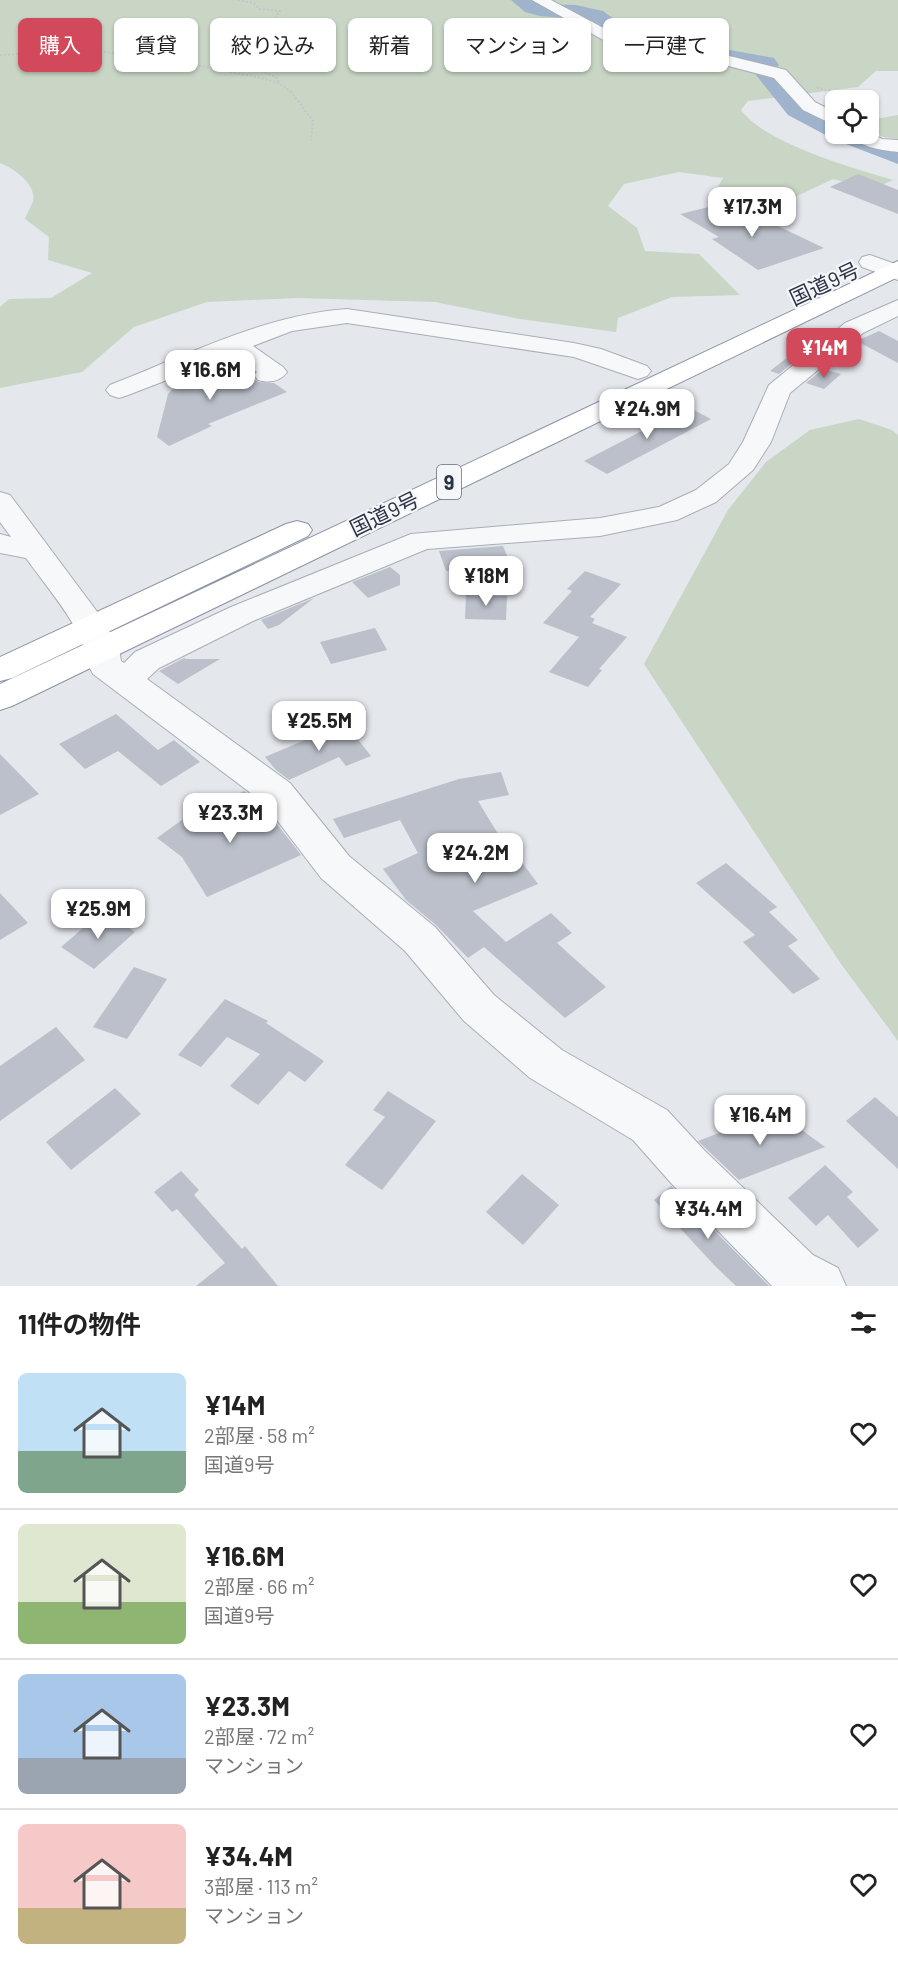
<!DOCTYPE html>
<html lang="ja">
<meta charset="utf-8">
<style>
body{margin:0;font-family:Barlow,"Noto Sans JP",sans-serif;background:#f2f2f2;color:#222;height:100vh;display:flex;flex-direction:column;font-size:22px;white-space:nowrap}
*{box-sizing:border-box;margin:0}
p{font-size:20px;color:#767676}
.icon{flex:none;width:33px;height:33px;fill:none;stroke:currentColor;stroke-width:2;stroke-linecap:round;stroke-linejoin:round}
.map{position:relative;height:1286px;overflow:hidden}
.details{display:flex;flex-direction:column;background:#fff;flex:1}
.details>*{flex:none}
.guide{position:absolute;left:18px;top:18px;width:862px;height:54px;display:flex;gap:12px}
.tools{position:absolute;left:825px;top:90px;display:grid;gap:12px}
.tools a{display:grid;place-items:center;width:54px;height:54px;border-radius:9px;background:#fff;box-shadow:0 2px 4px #0004;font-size:30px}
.price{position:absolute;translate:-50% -51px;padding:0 14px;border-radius:12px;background:#fff;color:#222;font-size:20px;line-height:39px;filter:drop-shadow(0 2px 3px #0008)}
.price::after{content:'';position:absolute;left:50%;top:36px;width:18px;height:14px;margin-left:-9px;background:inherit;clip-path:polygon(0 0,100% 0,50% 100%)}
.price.current{background:#d1495b;color:#fff}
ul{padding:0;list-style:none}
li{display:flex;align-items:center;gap:18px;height:150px;padding:0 18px}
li+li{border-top:2px solid #e0e0e0}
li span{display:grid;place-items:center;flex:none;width:168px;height:120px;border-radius:9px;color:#555}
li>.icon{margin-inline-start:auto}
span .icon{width:72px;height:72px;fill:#fffc;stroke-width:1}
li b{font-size:26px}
h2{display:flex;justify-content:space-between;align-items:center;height:72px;padding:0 18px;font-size:26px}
.chip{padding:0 21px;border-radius:9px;background:#fff;box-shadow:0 2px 4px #0004;font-size:21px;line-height:54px}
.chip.current{background:#d1495b;color:#fff}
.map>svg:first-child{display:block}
</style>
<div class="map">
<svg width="898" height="1286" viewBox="0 0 898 1286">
<rect width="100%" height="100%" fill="#e4e7ec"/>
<path fill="#c9d6c5" d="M 0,0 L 898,0 L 898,71 L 876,71 L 858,87 L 748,101 L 741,110 C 766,144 853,168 893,180 L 873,189 L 833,179 L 797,196 L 793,206 L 763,211 L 741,198 L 716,190 L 723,178 L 679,172 L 624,184 L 608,206 L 637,228 L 645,251 L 699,254 L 740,295 L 672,297 L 618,318 L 616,332 L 520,319 L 435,302 L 297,298 L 207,302 L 134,327 L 82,372 L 0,388 L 0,307 L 9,299 L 51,298 L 92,273 L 48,260 L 49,237 L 25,219 C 27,213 31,207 33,201 C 37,184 13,168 0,163 Z
M 898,115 L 898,139 L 883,137 L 869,130 L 869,120 Z
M 859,419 L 892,430 L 898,435 L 898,1041 L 841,964 L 644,664 L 728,510 L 766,462 L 810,430 Z"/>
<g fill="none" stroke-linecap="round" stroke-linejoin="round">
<path fill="#9fb4cc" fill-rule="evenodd" d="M 511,0 L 533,0 L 540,4 L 576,5 L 603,11 L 643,40 L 697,44 L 774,58 L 779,65 L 775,70 L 804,105 L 836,121 L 836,134 L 861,134 L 898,148 L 898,164 L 833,139 L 788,115 L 752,70 L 755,66 L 697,56 L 631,50 L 590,20 L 540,16 L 525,12 Z"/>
</g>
<path fill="#bbc0ca" d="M 858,174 L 898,190 L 898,214 L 830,187 Z
M 717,205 L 751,225 L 767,221 L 824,248 L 758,270 L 712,239 L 719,237 L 680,214 Z
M 879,331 L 898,341 L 898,363 L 857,341 Z
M 788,357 L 796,360 L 779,374 L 770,371 Z
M 234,369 L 253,372 L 252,376 L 258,382 L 274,383 L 287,392 L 208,424 L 212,426 L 169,446 L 157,437 L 168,394 L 184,376 L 193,372 L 196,375 Z
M 823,369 L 841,374 L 824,389 L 806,383 Z
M 688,407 L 711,419 L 607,474 L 584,461 Z
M 503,546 L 510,563 L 446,571 L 439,551 Z
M 390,567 L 400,575 L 400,585 L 368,598 L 352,582 Z
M 585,571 L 621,584 L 590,617 L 595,619 L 592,623 L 627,637 L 599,669 L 602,670 L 588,687 L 549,672 L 579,637 L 543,623 L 572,591 L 567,589 Z
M 466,595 L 507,596 L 506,620 L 465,619 Z
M 314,598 L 279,625 L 268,629 L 261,620 Z
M 375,628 L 387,650 L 331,664 L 320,642 Z
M 184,658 L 186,659 L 220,659 L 178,684 L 159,671 Z
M 116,714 L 158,750 L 174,740 L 200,762 L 161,786 L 118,751 L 85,769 L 59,744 Z
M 345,723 L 371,756 L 346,766 L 339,757 L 289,780 L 276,770 L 265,757 Z
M 0,754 L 39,794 L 0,815 Z
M 501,772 L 509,795 L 478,801 L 506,847 L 509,845 L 538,884 L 473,911 L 506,942 L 551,913 L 572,933 L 557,943 L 606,987 L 565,1018 L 484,947 L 468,958 L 436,925 L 406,900 L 383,869 L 418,853 L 400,820 L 344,838 L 333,819 L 459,779 Z
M 244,791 L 262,805 L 301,855 L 207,897 L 182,857 L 157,838 L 186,817 L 192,821 Z
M 726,863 L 777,907 L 769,912 L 798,940 L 788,946 L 820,979 L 793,994 L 743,942 L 755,935 L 696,883 Z
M 0,893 L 28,923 L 0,940 Z
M 103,911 L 135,932 L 94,969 L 61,947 Z
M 134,967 L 167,979 L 127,1039 L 93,1027 Z
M 225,999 L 268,1021 L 266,1023 L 324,1061 L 305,1082 L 289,1071 L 258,1105 L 230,1086 L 260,1054 L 227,1037 L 201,1067 L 178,1055 Z
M 56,1027 L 85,1060 L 0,1121 L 0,1066 Z
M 115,1088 L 141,1114 L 71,1170 L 46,1142 Z
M 388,1091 L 436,1121 L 382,1190 L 345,1165 L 385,1117 L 373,1110 Z
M 875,1097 L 898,1117 L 898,1169 L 860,1134 L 862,1133 L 860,1134 L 846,1121 Z
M 780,1114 L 825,1147 L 739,1180 L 698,1141 L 756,1119 L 764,1132 Z
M 825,1165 L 853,1192 L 847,1197 L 879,1230 L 858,1248 L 828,1215 L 816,1226 L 788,1198 Z
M 181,1171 L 199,1190 L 194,1195 L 242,1249 L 245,1246 L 278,1286 L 196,1286 L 225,1263 L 177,1209 L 172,1212 L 154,1192 Z
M 522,1174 L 559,1205 L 523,1245 L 486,1212 Z
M 671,1186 L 769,1286 L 736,1286 L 715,1266 L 654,1200 Z"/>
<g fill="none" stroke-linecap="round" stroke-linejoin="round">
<g stroke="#a9aeb7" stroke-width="2">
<path id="minor" d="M 532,0 L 551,0 L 626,40 L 639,44 L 717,53 L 786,70 L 815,102 L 836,113 L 836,126 L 803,110 L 774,78 L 717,63 L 631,52 L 614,46 Z
M 868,132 L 882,139 L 898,140 L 898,152 C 881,150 861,148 850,134 L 868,134 Z
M 870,255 L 898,265 L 898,280 L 862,267 L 859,262 L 862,257 Z
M 898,300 L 898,316 L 863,333 L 790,393 L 771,442 L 753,470 L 716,502 L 677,520 L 600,536 L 427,549 L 253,621 L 159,668 L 147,679 L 290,783 L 349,856 L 435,927 L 494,995 L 562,1050 L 667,1110 L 705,1151 L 813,1255 L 838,1268 L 846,1286 L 772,1286 L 671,1183 L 633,1140 L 530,1078 L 464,1021 L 405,951 L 321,878 L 264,803 L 93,674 C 85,661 85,645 77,631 C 63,605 43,582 26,558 L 0,553 L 0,534 L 11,537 L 0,522 L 0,492 L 10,495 L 104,621 L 119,649 L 121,661 L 124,663 L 135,652 L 231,607 L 411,534 L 600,518 L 659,507 L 696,490 L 729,464 L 743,442 L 769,385 L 845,323 Z
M 347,309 L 574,343 L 601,349 L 647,366 L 651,371 L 647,376 L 638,379 L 574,357 L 347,323 L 292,331 L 253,346 L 283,367 L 287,372 C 280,382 269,383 258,380 L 254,375 L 257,372 L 232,355 L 128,395 L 119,398 L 110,395 L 106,390 L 110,385 C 187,355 264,315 347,309 Z"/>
</g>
<g stroke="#8b94a3" stroke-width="2">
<path id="highway" d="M 898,261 L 898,277 L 12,706 L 0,710 L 0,684 Z
M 297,521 L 308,524 L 312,530 L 308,536 L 12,678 L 0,681 L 0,657 L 286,524 Z"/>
</g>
<path stroke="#c2c5cb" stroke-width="2" stroke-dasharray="2 2" stroke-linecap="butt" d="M 238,0 L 254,3 L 259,9 L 280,11 L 274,20 L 282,22 L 263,29 L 269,32 L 262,39 L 264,41 L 252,47 L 246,60 L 248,66 L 276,77 L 279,83
M 0,55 L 99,51 L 196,65 L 257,77 L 279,83 L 292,93 L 313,121 L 311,140
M 817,88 L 837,92 L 851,100"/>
<use href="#minor" fill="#f7f8fa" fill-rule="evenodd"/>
<use href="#highway" fill="#fff" fill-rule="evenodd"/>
</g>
<g text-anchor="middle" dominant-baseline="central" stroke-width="4.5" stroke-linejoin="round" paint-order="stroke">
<rect fill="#f4f6f9" stroke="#676e7b" stroke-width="1.5" x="437" y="465" width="24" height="34" rx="4.5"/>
<g font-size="20" font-weight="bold" fill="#2b3445">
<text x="449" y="482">9</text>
</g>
<g font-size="21" fill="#2b3445" stroke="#f4f6f9">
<text transform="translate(824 283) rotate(-25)">国道9号</text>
<text transform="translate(384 513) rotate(-26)">国道9号</text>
</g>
</g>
</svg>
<div class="tools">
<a><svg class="icon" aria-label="locate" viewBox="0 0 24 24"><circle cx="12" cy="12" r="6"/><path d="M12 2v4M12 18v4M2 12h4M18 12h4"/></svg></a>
</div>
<b class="price" style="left:752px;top:238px">¥17.3M</b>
<b class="price current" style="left:824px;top:379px">¥14M</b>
<b class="price" style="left:210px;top:401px">¥16.6M</b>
<b class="price" style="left:647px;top:440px">¥24.9M</b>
<b class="price" style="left:486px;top:607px">¥18M</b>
<b class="price" style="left:319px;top:752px">¥25.5M</b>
<b class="price" style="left:230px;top:844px">¥23.3M</b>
<b class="price" style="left:475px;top:884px">¥24.2M</b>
<b class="price" style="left:98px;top:940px">¥25.9M</b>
<b class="price" style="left:760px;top:1146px">¥16.4M</b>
<b class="price" style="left:708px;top:1240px">¥34.4M</b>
<div class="guide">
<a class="chip current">購入</a>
<a class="chip">賃貸</a>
<a class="chip">絞り込み</a>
<a class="chip">新着</a>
<a class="chip">マンション</a>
<a class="chip">一戸建て</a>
</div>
</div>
<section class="details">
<h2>11件の物件<svg class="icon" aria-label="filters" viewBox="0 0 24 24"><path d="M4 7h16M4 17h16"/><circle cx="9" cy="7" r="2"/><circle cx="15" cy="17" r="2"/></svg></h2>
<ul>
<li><span style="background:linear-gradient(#bfe0f5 65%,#7fa58c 0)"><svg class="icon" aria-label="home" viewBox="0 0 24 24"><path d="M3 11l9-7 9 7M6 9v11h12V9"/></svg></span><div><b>¥14M</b><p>2部屋 · 58 m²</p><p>国道9号</p></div><svg class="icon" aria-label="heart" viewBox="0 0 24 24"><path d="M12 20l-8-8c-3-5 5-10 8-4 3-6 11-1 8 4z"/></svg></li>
<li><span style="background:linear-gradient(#dfe7d0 65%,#8fb573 0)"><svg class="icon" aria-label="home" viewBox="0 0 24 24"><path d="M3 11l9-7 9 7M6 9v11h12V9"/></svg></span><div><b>¥16.6M</b><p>2部屋 · 66 m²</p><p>国道9号</p></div><svg class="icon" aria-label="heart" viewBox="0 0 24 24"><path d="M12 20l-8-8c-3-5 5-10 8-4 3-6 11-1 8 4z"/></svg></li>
<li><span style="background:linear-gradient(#a9c7e8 70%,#9aa5b1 0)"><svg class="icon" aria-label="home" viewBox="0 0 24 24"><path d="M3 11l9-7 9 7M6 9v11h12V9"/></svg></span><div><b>¥23.3M</b><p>2部屋 · 72 m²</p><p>マンション</p></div><svg class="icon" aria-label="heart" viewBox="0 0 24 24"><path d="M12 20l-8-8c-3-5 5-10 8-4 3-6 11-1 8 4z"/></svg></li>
<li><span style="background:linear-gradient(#f6c9c9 70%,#c2b280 0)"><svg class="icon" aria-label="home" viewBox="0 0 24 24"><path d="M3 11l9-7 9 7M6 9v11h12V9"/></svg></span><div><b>¥34.4M</b><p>3部屋 · 113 m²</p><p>マンション</p></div><svg class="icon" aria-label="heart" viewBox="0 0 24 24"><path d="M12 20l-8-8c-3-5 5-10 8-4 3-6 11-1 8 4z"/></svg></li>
</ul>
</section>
